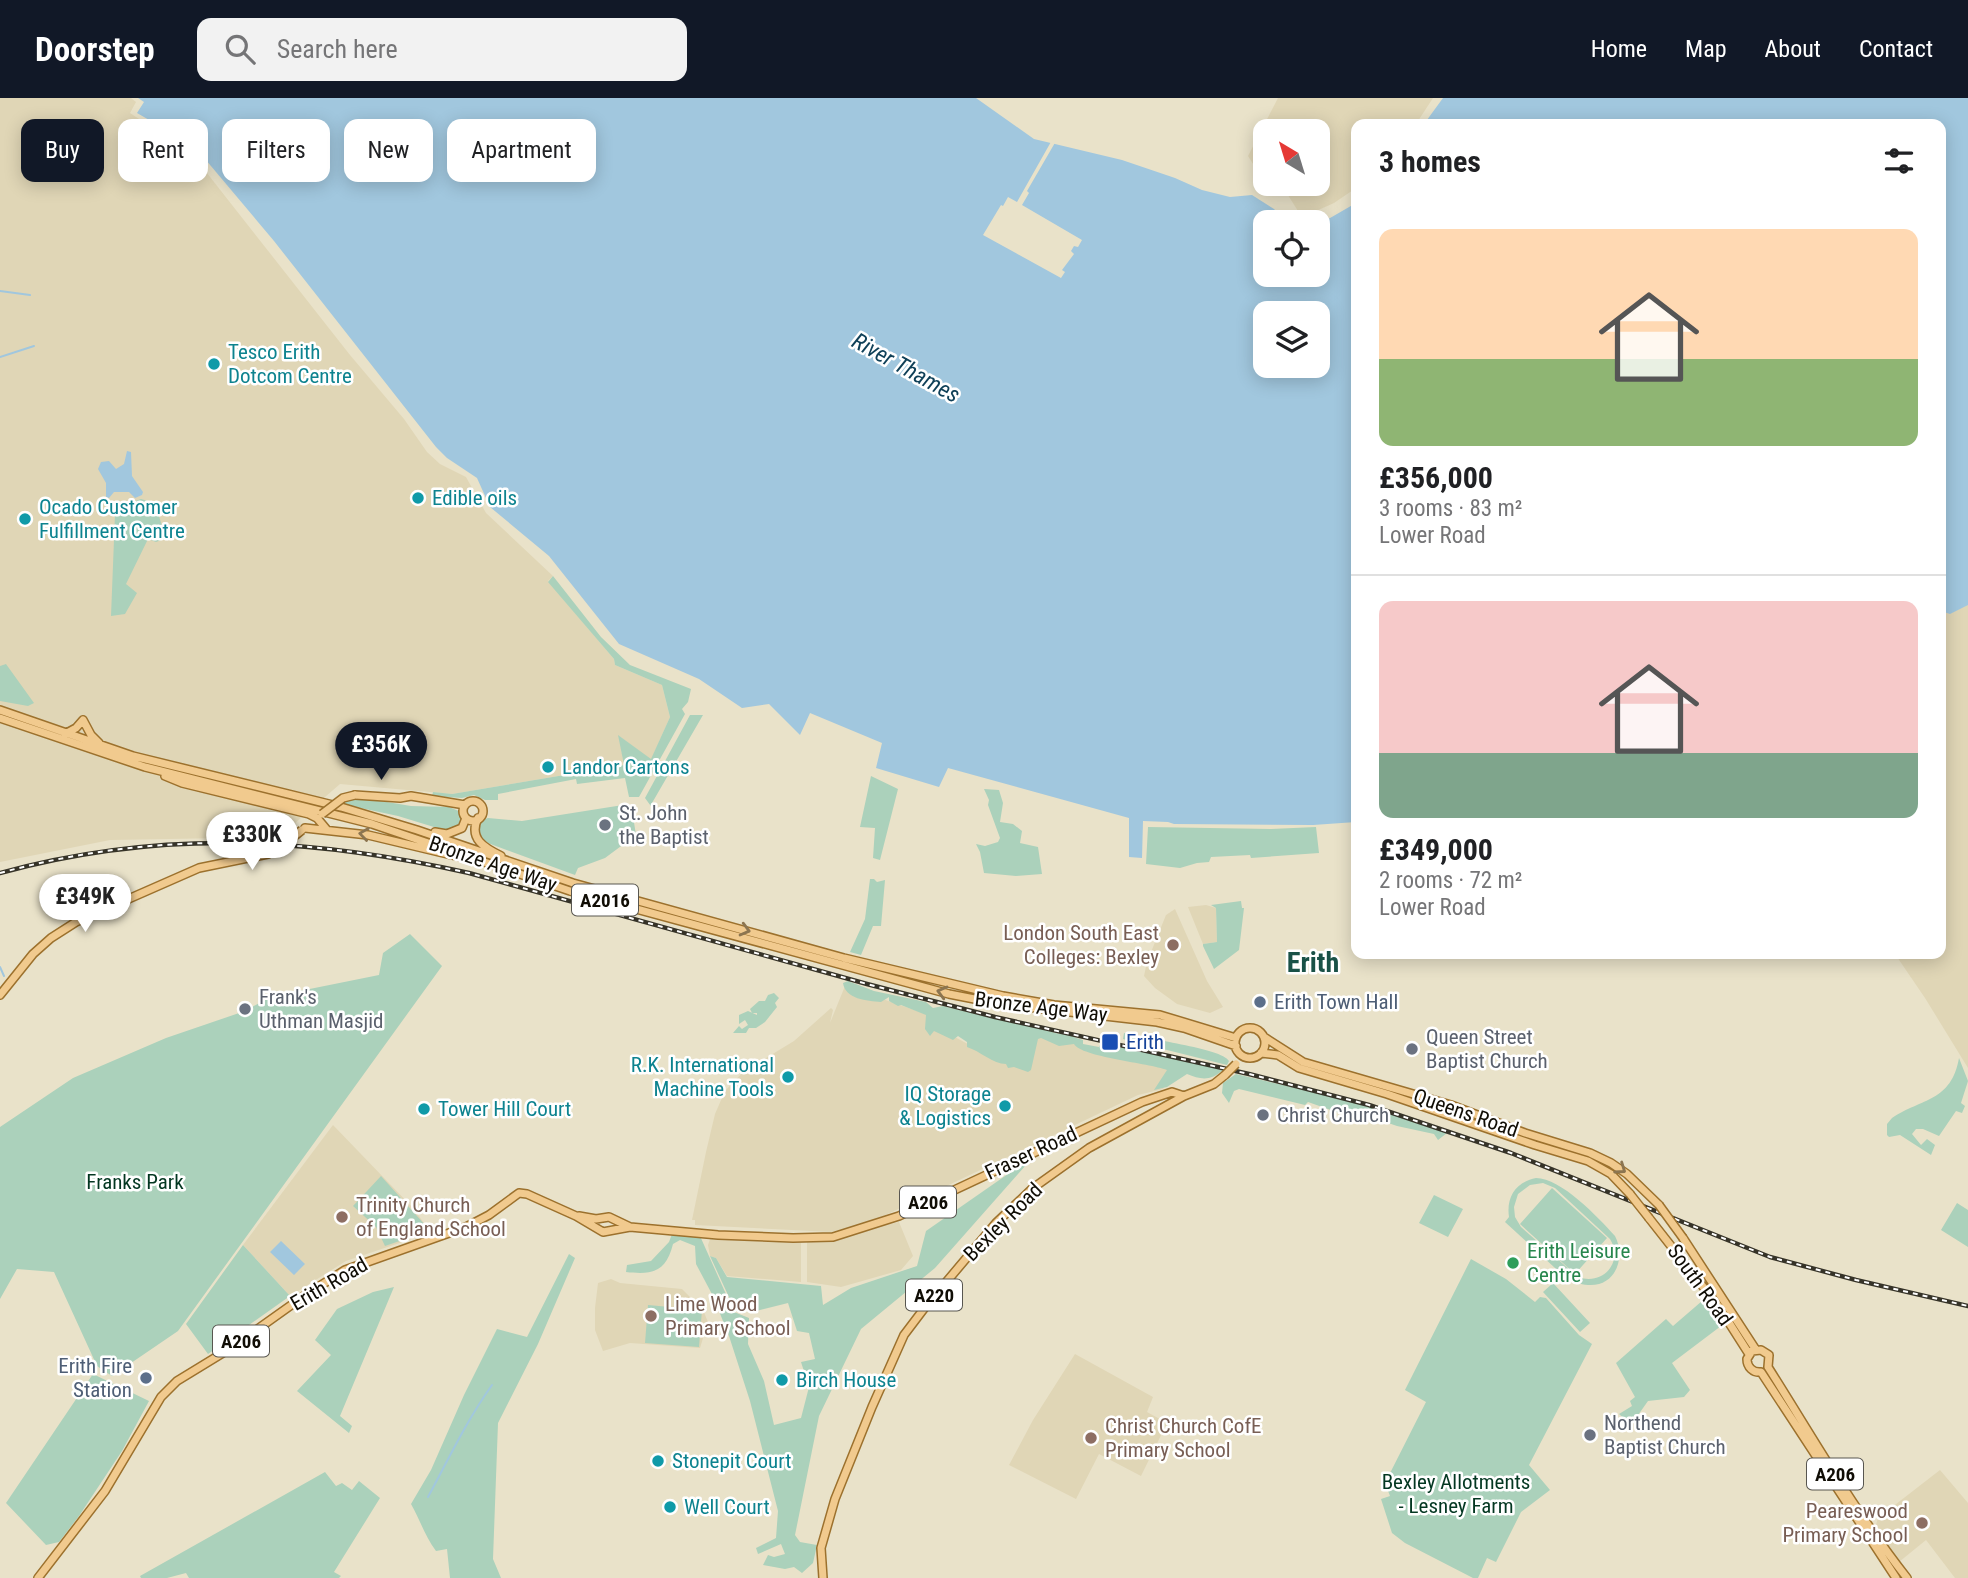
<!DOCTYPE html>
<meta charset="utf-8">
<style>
body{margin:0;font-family:"Roboto Condensed",sans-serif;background:#f2f2f2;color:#202124;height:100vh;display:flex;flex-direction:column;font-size:26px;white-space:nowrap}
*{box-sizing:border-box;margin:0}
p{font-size:23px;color:#757577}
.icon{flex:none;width:38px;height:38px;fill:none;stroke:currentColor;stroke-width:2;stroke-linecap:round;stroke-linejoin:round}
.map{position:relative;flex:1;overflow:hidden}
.sheet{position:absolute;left:1351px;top:21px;width:595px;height:840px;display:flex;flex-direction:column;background:#fff;border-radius:14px;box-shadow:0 4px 18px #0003}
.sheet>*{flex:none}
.top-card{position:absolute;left:21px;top:21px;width:665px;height:63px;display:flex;gap:14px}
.needle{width:46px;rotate:322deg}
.buttons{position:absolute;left:1253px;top:21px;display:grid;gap:14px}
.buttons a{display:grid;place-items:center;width:77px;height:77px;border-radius:14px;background:#fff;box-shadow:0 4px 18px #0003;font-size:35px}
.price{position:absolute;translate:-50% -60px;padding:0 16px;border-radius:24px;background:#fff;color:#222;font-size:23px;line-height:46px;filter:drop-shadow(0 2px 4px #0008)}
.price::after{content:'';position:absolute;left:50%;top:42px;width:21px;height:16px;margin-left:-10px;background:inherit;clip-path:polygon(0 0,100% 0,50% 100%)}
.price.selected{background:#111827;color:#fff}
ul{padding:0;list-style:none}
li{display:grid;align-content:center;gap:14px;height:371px;padding:0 28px}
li+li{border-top:2px solid #e0e0e0}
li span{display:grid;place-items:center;height:217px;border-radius:14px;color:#555}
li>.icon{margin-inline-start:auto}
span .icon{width:126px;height:126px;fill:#fffc;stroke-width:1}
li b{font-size:30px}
h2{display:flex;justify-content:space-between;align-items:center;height:84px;padding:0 28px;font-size:30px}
.chip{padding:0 24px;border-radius:14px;background:#fff;box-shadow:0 4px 18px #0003;font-size:24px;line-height:63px}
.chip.selected{background:#111827;color:#fff}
header{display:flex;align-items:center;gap:42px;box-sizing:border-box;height:98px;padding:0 35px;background:#111827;color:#fff}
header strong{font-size:33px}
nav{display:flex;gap:38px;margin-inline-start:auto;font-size:24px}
.search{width:490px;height:63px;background:#f2f2f2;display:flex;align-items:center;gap:18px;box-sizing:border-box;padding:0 24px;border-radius:14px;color:#757577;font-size:26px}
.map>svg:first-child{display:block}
</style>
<header>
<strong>Doorstep</strong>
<div class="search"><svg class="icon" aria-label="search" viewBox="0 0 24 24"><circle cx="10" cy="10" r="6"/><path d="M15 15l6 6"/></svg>Search here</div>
<nav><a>Home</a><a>Map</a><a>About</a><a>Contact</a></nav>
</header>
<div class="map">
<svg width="1968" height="1480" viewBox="0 0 1968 1480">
<rect width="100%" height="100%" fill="#e9e2c9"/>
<path fill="#e0d6b6" d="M 0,0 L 131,0 L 136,4 L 130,15 L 174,44 L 203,70 L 350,257 L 404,321 L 427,354 L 440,366 L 466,379 L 486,415 L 553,478 L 548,483 L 614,561 L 615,567 L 662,587 L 670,619 L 651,662 L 619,638 L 624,667 L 452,696 L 340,686 L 279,739 L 110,742 L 0,764 Z
M 1278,0 L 1433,0 L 1416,26 L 1356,26 L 1356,90 L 1334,105 L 1305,118 L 1298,113 L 1286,94 L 1269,86 L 1318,86 L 1318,33 L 1265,33 L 1265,85 L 1248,58 Z
M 1941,506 L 1968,506 L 1968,970 L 1925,900 L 1895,856 L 1941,856 Z
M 1206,807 L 1216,810 L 1217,844 L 1203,846 L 1188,809 Z
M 1175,811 L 1207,883 L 1223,909 L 1210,915 L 1177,906 L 1155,890 L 1144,878 L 1147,864 L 1166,817 Z
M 845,888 L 926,916 L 953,938 L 975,950 L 1036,937 L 1173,968 L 1163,991 L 1138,997 L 871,1124 L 831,1134 L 695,1127 L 695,1122 L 692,1122 L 706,1054 L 715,1016 L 725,993 L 743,974 L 794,943 L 831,910 L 833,912 L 830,925 Z
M 333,1027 L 412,1109 L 427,1129 L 426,1136 L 346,1163 L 290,1198 L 243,1147 Z
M 899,1124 L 913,1158 L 901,1172 L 841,1189 L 807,1184 L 807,1144 Z
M 710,1141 L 801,1145 L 801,1184 L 727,1178 L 716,1160 L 710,1158 L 708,1147 Z
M 611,1181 L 620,1185 L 682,1191 L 703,1212 L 708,1224 L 700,1250 L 630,1245 L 603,1253 L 595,1232 L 595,1210 L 598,1185 Z
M 1075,1256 L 1153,1299 L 1147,1314 L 1167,1325 L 1141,1378 L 1099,1356 L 1076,1401 L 1009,1367 L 1033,1322 Z
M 1940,1372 L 1968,1405 L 1968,1480 L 1955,1480 L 1926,1442 L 1899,1464 L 1875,1430 L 1878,1420 Z"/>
<path fill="#abd1bb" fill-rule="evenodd" d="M 141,401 L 155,405 L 162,428 L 169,439 L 156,444 L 148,441 L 126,486 L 137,495 L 125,516 L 111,518 L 115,416 L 125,407 Z
M 553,478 L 601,539 L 630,567 L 691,591 L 688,604 L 682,611 L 685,616 L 639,699 L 629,699 L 625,680 L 577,686 L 576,681 L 498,696 L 498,702 L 485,702 L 474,697 L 462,700 L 432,698 L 433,694 L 452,696 L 624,667 L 618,637 L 651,661 L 670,619 L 662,587 L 615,567 L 614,561 L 548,484 Z
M 6,566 L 34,605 L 28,608 L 0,603 L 0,568 Z
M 690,617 L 703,617 L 652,705 L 653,711 L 645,700 Z
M 871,678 L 898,691 L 880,762 L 873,760 L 875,730 L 860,729 Z
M 984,691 L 999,692 L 1003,705 L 1000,724 L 1013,726 L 1022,733 L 1020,745 L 1038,749 L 1042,776 L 1016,778 L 984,775 L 980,754 L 976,746 L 985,748 L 998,744 L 1000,740 L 988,707 L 989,702 Z
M 357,699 L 411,708 L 449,709 L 461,714 L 463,720 L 458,729 L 447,733 L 398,718 L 342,706 L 344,703 Z
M 623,707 L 627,707 L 632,712 L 636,737 L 605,760 L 578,770 L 575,777 L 485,744 L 478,734 L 482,722 L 488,720 L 522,723 Z
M 1148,729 L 1271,731 L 1316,729 L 1319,755 L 1251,760 L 1250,757 L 1211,759 L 1209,764 L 1197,765 L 1180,770 L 1146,766 Z
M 870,781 L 874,781 L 877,784 L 885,782 L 881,828 L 873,828 L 861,857 L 850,854 L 865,821 Z
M 1241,803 L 1242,810 L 1244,810 L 1239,852 L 1214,871 L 1203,848 L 1203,846 L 1217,844 L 1216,810 L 1211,807 Z
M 410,836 L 442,868 L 178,1233 L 112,1278 L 97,1268 L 54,1174 L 17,1171 L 0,1201 L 0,1029 L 73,980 L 166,940 L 245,913 L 270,899 L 379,877 L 383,855 Z
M 848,883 L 874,893 L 926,904 L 933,910 L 943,908 L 992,920 L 995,918 L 1059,936 C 1068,935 1074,940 1083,942 L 1083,946 L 1099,949 L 1101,945 L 1105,949 C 1117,945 1204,967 1223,972 C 1211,983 1201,982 1187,976 L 1167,989 L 1154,992 L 1167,972 C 1149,965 1081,959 1074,946 L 1059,948 L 1041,940 L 1038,941 L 1031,972 L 1028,974 L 1014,969 L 1008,970 L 1006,966 C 993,966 980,953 967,949 L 967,944 L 958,938 L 953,942 L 934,933 L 930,938 L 925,931 L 926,917 L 901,907 L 898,908 L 889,903 L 889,899 L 881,904 C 867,903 845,901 843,885 Z
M 774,895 L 779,900 L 775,905 L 777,909 L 765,924 L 756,930 L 749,930 L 746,935 L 733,935 L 739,928 L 742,931 L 748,927 L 745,922 L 739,926 L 739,917 L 748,913 L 757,917 L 757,915 L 752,915 L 750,911 L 759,903 L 765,903 L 768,897 Z
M 1124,935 C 1144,941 1222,950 1229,963 L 1227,967 L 1123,941 Z
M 1959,960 L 1968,983 L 1961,1005 L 1965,1008 L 1962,1015 L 1956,1013 L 1939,1038 L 1923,1031 L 1916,1031 L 1912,1036 L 1921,1047 L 1927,1041 L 1935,1047 L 1931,1057 L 1900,1037 L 1889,1039 L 1887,1037 L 1887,1026 L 1892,1020 C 1922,1000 1951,1004 1959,960 Z
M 1236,976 L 1359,1005 L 1447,1035 L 1438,1042 L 1434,1036 L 1397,1028 L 1362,1016 L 1345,1017 L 1308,1004 L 1305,1007 L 1239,991 L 1234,993 L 1229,1005 L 1222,995 L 1223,985 Z
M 1034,1058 L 935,1170 L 861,1231 L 819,1318 L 795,1437 L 800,1444 L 817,1447 L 813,1465 L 802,1475 L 794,1469 L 785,1471 L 763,1467 L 768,1457 L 774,1459 L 785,1456 L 781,1446 L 758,1456 L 756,1450 L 776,1440 L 778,1413 L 750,1303 L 729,1238 L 713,1198 L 696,1166 L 695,1148 L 680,1142 L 673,1146 C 666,1174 653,1177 626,1174 L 627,1167 L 651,1163 L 669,1144 L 672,1136 L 700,1138 L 734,1214 L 749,1220 L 748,1246 L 764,1283 L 774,1327 L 801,1320 L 809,1289 L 801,1264 L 815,1261 L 809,1235 L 797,1233 L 788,1205 L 756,1213 L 734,1210 L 710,1158 L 716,1160 L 727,1179 L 821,1188 L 823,1207 L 851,1190 L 917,1168 L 926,1133 Z
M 381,1078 L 426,1128 L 423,1135 L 385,1148 L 376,1129 L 353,1108 Z
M 1536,1080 C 1561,1080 1598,1119 1615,1138 C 1626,1159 1616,1189 1588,1187 C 1580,1187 1573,1182 1567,1181 L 1505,1124 L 1509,1119 C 1506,1099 1516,1084 1536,1080 ZM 1543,1085 L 1555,1090 L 1610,1141 C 1624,1164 1603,1188 1578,1179 L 1521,1129 L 1515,1119 L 1514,1109 L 1518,1096 L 1530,1087 Z
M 1552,1090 L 1607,1140 L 1575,1176 L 1520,1126 Z
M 1434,1097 L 1463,1111 L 1448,1139 L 1419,1125 Z
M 1957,1105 L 1968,1112 L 1968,1149 L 1941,1132 Z
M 243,1147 L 290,1198 L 208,1256 L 186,1226 Z
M 569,1156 L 575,1160 L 538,1246 L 498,1325 L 493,1461 L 501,1480 L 450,1480 L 447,1451 L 436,1453 C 425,1438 420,1422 411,1406 L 431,1372 L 464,1297 L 497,1231 L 527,1239 Z
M 1471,1161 L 1506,1181 L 1535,1204 L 1540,1199 L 1546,1200 L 1579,1237 L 1592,1246 L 1529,1367 L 1550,1392 L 1521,1414 L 1496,1464 L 1487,1460 L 1478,1480 L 1473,1480 L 1405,1445 L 1392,1435 L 1381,1401 L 1390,1398 L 1385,1385 L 1426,1304 L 1405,1292 Z
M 1553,1185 L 1590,1225 L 1580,1234 L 1543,1194 Z
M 394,1189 L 340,1318 L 352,1328 L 349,1335 L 297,1293 L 331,1257 L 315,1242 L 337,1211 L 373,1194 Z
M 1702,1203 L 1721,1228 L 1672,1265 L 1690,1292 L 1684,1299 L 1648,1303 L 1631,1327 L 1619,1316 L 1632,1308 L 1630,1303 L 1635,1299 L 1616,1265 L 1666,1221 L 1673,1228 Z
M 648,1207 L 702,1212 L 699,1249 L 645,1245 Z
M 93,1276 L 149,1303 L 122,1353 L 79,1418 L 59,1444 L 46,1447 L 6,1405 Z
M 325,1374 L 336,1388 L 342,1385 L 352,1392 L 359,1383 L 380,1400 L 334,1474 L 341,1478 L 339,1480 L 189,1480 L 186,1475 L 167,1480 L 141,1480 L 140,1478 Z"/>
<path fill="#a1c7de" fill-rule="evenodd" d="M 138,0 L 976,0 L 1034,41 L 1122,62 L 1175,80 L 1202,92 L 1230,99 L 1252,97 L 1274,111 L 1286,124 L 1265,124 L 1265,177 L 1318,177 L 1318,127 L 1356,105 L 1356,724 L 1313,727 L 1174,726 L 1168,724 L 1143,723 L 1142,760 L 1129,759 L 1129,720 L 948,670 L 939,689 L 876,670 L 882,645 L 810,615 L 800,637 L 769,606 L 742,610 L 699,581 L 619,546 L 549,458 L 490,409 L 477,380 L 447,360 L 436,349 L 274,143 L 200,55 L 170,34 L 137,15 L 144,4 ZM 1265,215 L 1318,215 L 1318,268 L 1265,268 Z
M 1443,0 L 1968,0 L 1968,507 L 1950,516 L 1941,513 L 1941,26 L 1424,26 Z
M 127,353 L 131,354 L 132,378 L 143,394 L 142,397 L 135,400 L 129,394 L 114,394 L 109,400 L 106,399 L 106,385 L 98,371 L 101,364 L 109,363 L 116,371 L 124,366 Z
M 281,1143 L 305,1166 L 294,1177 L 270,1154 Z"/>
<path fill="#e9e2c9" d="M 1052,42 L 1056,43 L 1027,93 L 1029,95 L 1022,107 L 1082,142 L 1078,149 L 1074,148 L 1071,153 L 1074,156 L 1062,172 L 1065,174 L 1061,180 L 983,137 L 1001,107 L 1003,108 L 1008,99 L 1017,104 Z"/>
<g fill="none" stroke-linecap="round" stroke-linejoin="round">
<path stroke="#a1c7de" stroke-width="2" d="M 0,193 L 30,197
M 0,259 L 34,248
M 0,869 L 4,878
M 428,1399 C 449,1360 467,1322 492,1287"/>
<g stroke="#9c712d" stroke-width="10">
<path id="major" d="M 0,612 L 133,658 L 341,709 L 417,732 L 573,785 L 844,860 L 1003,898 L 1054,907 L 1160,917 L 1236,940
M 0,620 L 145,669 L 372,726 L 570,793 L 949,896 L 1000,906 L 1157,924 L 1184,930 L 1236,948
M 65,636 L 76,630 L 83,622 L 91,637 L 99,645
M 165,678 L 182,685 L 309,716 L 317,720 L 327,732
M 355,697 L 400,700 L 411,698 L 465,707
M463 713a10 10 0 1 1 20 0a10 10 0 1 1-20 0Z
M 478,720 C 468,741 485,750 501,758
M 305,730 L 368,737 L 460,759
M 435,734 L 447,736 L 462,730 L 466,720
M 0,897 L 33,856 L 51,840 L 76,824 L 199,770 L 268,756 L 281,749
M1235 945a15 15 0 1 1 30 0a15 15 0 1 1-30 0Z
M 1264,939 L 1303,964 L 1451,1007 L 1525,1035 L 1590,1055 L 1611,1065 L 1627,1076 L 1659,1107
M 1261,955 L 1278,957 L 1299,970 L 1387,996 L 1535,1047 L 1588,1063 L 1611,1076 L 1630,1096
M 579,1118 L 596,1121 L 609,1119 L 630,1129 L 718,1137 L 793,1140 L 833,1139 L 899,1118 L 1142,1004 L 1172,994 L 1184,998
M 1649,1120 L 1719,1209 L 1749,1256
M 1683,1140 L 1756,1252
M 38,1480 L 105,1393 L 161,1299 L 177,1283 L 231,1250 L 304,1198 L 345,1172 L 466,1129 L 489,1117 L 519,1095 L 527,1096 L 576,1118 L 603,1134 L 630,1129
M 823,1480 L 821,1450 L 835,1401 L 872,1309 L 904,1237 L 926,1208 L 996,1125 L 1033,1090 L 1089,1050 L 1184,998 L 1214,986 L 1225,977
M 1896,1480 L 1761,1274 C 1753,1275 1747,1269 1747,1261 L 1752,1253 L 1761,1252 L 1769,1257 L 1768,1269 C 1813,1340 1855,1414 1907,1480"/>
</g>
<use href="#major" stroke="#f1ca8e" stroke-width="7"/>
<g stroke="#363328" stroke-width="4.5">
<path id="rail" d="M 0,775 C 160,731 309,739 469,775 L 867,886 L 995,919 L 1249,976 L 1369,1007 L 1511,1055 L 1770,1159 L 1856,1182 L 1968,1208"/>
</g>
<use href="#rail" stroke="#fff" stroke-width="2" stroke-dasharray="5" stroke-linecap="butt"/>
<g stroke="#9c712d" stroke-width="10" stroke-linecap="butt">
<path id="major-bridge" d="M 322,716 L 343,700 L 355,697
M 281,749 L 302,732
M 1225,977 L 1236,966
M 1630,1096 L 1649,1120
M 1659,1107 L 1683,1140"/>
</g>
<use href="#major-bridge" stroke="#f1ca8e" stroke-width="7"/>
</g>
<defs><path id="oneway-chevron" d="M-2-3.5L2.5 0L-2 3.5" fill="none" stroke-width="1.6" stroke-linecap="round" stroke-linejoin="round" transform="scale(1.75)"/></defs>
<g stroke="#8c7550">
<use href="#oneway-chevron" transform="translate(364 736) rotate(-172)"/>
<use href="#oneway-chevron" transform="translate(745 832) rotate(15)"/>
<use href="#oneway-chevron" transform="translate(942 894) rotate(-165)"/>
<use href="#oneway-chevron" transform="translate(1621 1071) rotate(35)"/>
</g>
<g fill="#0f9aa8" stroke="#fff" stroke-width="2.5">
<circle cx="214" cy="266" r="7"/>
<circle cx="418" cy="400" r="7"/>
<circle cx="25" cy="421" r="7"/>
<circle cx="548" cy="669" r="7"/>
<circle cx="788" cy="979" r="7"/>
<circle cx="1005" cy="1008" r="7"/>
<circle cx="424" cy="1011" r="7"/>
<circle cx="782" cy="1282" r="7"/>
<circle cx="658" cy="1363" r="7"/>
<circle cx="670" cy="1409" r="7"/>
</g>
<g fill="#6b7280" stroke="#fff" stroke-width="2.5">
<circle cx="605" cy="727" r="7"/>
<circle cx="245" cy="911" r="7"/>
<circle cx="1412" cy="951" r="7"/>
<circle cx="1263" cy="1017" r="7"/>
<circle cx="1590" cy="1337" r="7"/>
</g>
<g fill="#8d6e63" stroke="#fff" stroke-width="2.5">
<circle cx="1173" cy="847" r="7"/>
<circle cx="342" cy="1119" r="7"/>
<circle cx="651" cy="1218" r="7"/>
<circle cx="1091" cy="1340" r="7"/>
<circle cx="1922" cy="1425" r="7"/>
</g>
<g fill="#5c6f8a" stroke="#fff" stroke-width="2.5">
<circle cx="1260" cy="904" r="7"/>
<circle cx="146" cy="1280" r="7"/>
</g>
<rect fill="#1a4fb4" stroke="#fff" stroke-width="2.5" x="1101" y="935" width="18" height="18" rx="3.5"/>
<circle fill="#2e9e5b" stroke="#fff" stroke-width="2.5" cx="1513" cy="1165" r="7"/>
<g text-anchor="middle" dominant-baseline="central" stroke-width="5" stroke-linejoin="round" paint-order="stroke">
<g fill="#fff" stroke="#585650" stroke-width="2">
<rect x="572" y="786.5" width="66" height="31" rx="5"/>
<rect x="900" y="1088.5" width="56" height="31" rx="5"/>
<rect x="906" y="1181.5" width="56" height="31" rx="5"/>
<rect x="213" y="1227.5" width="56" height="31" rx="5"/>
<rect x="1807" y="1360.5" width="56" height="31" rx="5"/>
</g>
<g font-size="19" font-weight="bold" fill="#100d05">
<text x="605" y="802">A2016</text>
<text x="928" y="1104">A206</text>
<text x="934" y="1197">A220</text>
<text x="241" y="1243">A206</text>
<text x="1835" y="1376">A206</text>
</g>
<g font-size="21" fill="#0d838f" stroke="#fff" text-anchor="start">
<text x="228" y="254">Tesco Erith<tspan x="228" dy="24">Dotcom Centre</tspan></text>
<text x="432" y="400">Edible oils</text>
<text x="39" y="409">Ocado Customer<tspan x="39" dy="24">Fulfillment Centre</tspan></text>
<text x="562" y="669">Landor Cartons</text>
<text x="774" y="967" text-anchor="end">R.K. International<tspan x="774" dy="24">Machine Tools</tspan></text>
<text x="991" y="996" text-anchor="end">IQ Storage<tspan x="991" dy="24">&amp; Logistics</tspan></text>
<text x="438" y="1011">Tower Hill Court</text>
<text x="796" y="1282">Birch House</text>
<text x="672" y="1363">Stonepit Court</text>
<text x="684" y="1409">Well Court</text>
</g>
<g font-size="21" fill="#5b616d" stroke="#fff" text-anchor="start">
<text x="619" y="715">St. John<tspan x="619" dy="24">the Baptist</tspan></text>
<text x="259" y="899">Frank's<tspan x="259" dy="24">Uthman Masjid</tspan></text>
<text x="1426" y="939">Queen Street<tspan x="1426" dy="24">Baptist Church</tspan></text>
<text x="1277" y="1017">Christ Church</text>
<text x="1604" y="1325">Northend<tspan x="1604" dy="24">Baptist Church</tspan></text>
</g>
<g font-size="21" fill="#100d05" stroke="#fff">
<text transform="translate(493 766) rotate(19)">Bronze Age Way</text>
<text transform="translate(1041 909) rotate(7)">Bronze Age Way</text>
<text transform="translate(1466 1015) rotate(19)">Queens Road</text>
<text transform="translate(1031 1055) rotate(-25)">Fraser Road</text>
<text transform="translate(1003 1124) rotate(-45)">Bexley Road</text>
<text transform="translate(329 1186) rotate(-30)">Erith Road</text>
<text transform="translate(1700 1187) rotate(54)">South Road</text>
</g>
<g font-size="21" fill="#785e54" stroke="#fff" text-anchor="start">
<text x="1159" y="835" text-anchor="end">London South East<tspan x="1159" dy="24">Colleges: Bexley</tspan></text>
<text x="356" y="1107">Trinity Church<tspan x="356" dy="24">of England School</tspan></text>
<text x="665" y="1206">Lime Wood<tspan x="665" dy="24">Primary School</tspan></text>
<text x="1105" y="1328">Christ Church CofE<tspan x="1105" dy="24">Primary School</tspan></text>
<text x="1908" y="1413" text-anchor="end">Peareswood<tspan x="1908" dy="24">Primary School</tspan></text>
</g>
<g font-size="21" fill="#4e5e75" stroke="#fff" text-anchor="start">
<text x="1274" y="904">Erith Town Hall</text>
<text x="132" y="1268" text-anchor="end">Erith Fire<tspan x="132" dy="24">Station</tspan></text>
</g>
<g font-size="21" fill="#164399" stroke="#fff" text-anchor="start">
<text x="1126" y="944">Erith</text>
</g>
<g font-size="21" fill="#033721" stroke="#fff">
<text x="135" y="1084">Franks Park</text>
<text x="1456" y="1384">Bexley Allotments<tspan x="1456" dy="24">- Lesney Farm</tspan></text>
</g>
<g font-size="21" fill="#27864d" stroke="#fff" text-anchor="start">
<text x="1527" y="1153">Erith Leisure<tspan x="1527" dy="24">Centre</tspan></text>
</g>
<g font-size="23" font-style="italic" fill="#0f4058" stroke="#fff">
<text transform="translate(906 270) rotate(29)">River Thames</text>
</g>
<g font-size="28" font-weight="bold" fill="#195147" stroke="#fff">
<text x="1313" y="864">Erith</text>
</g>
</g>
</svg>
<div class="buttons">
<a><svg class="needle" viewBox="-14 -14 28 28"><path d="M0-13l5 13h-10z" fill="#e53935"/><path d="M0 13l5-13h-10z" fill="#757577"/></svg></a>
<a><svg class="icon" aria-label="locate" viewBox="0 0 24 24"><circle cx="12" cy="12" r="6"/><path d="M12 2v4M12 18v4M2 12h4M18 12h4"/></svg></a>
<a><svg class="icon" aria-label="layers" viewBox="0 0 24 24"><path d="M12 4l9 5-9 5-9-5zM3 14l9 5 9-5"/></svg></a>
</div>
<b class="price selected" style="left:381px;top:684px">£356K</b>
<b class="price" style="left:252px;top:774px">£330K</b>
<b class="price" style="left:85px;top:836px">£349K</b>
<div class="top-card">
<a class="chip selected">Buy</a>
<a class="chip">Rent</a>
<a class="chip">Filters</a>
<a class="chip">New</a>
<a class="chip">Apartment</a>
</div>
<section class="sheet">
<h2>3 homes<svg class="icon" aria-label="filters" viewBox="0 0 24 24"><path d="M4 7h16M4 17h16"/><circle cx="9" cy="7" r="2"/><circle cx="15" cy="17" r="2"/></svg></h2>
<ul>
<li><span style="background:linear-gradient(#ffd9b3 60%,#8fb573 0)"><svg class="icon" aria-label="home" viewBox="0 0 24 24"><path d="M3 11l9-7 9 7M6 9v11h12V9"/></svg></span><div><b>£356,000</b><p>3 rooms · 83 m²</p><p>Lower Road</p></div></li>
<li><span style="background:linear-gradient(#f6c9c9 70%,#7fa58c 0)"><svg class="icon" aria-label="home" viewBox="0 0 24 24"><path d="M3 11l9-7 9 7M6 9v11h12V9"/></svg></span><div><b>£349,000</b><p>2 rooms · 72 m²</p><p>Lower Road</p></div></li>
</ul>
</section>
</div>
